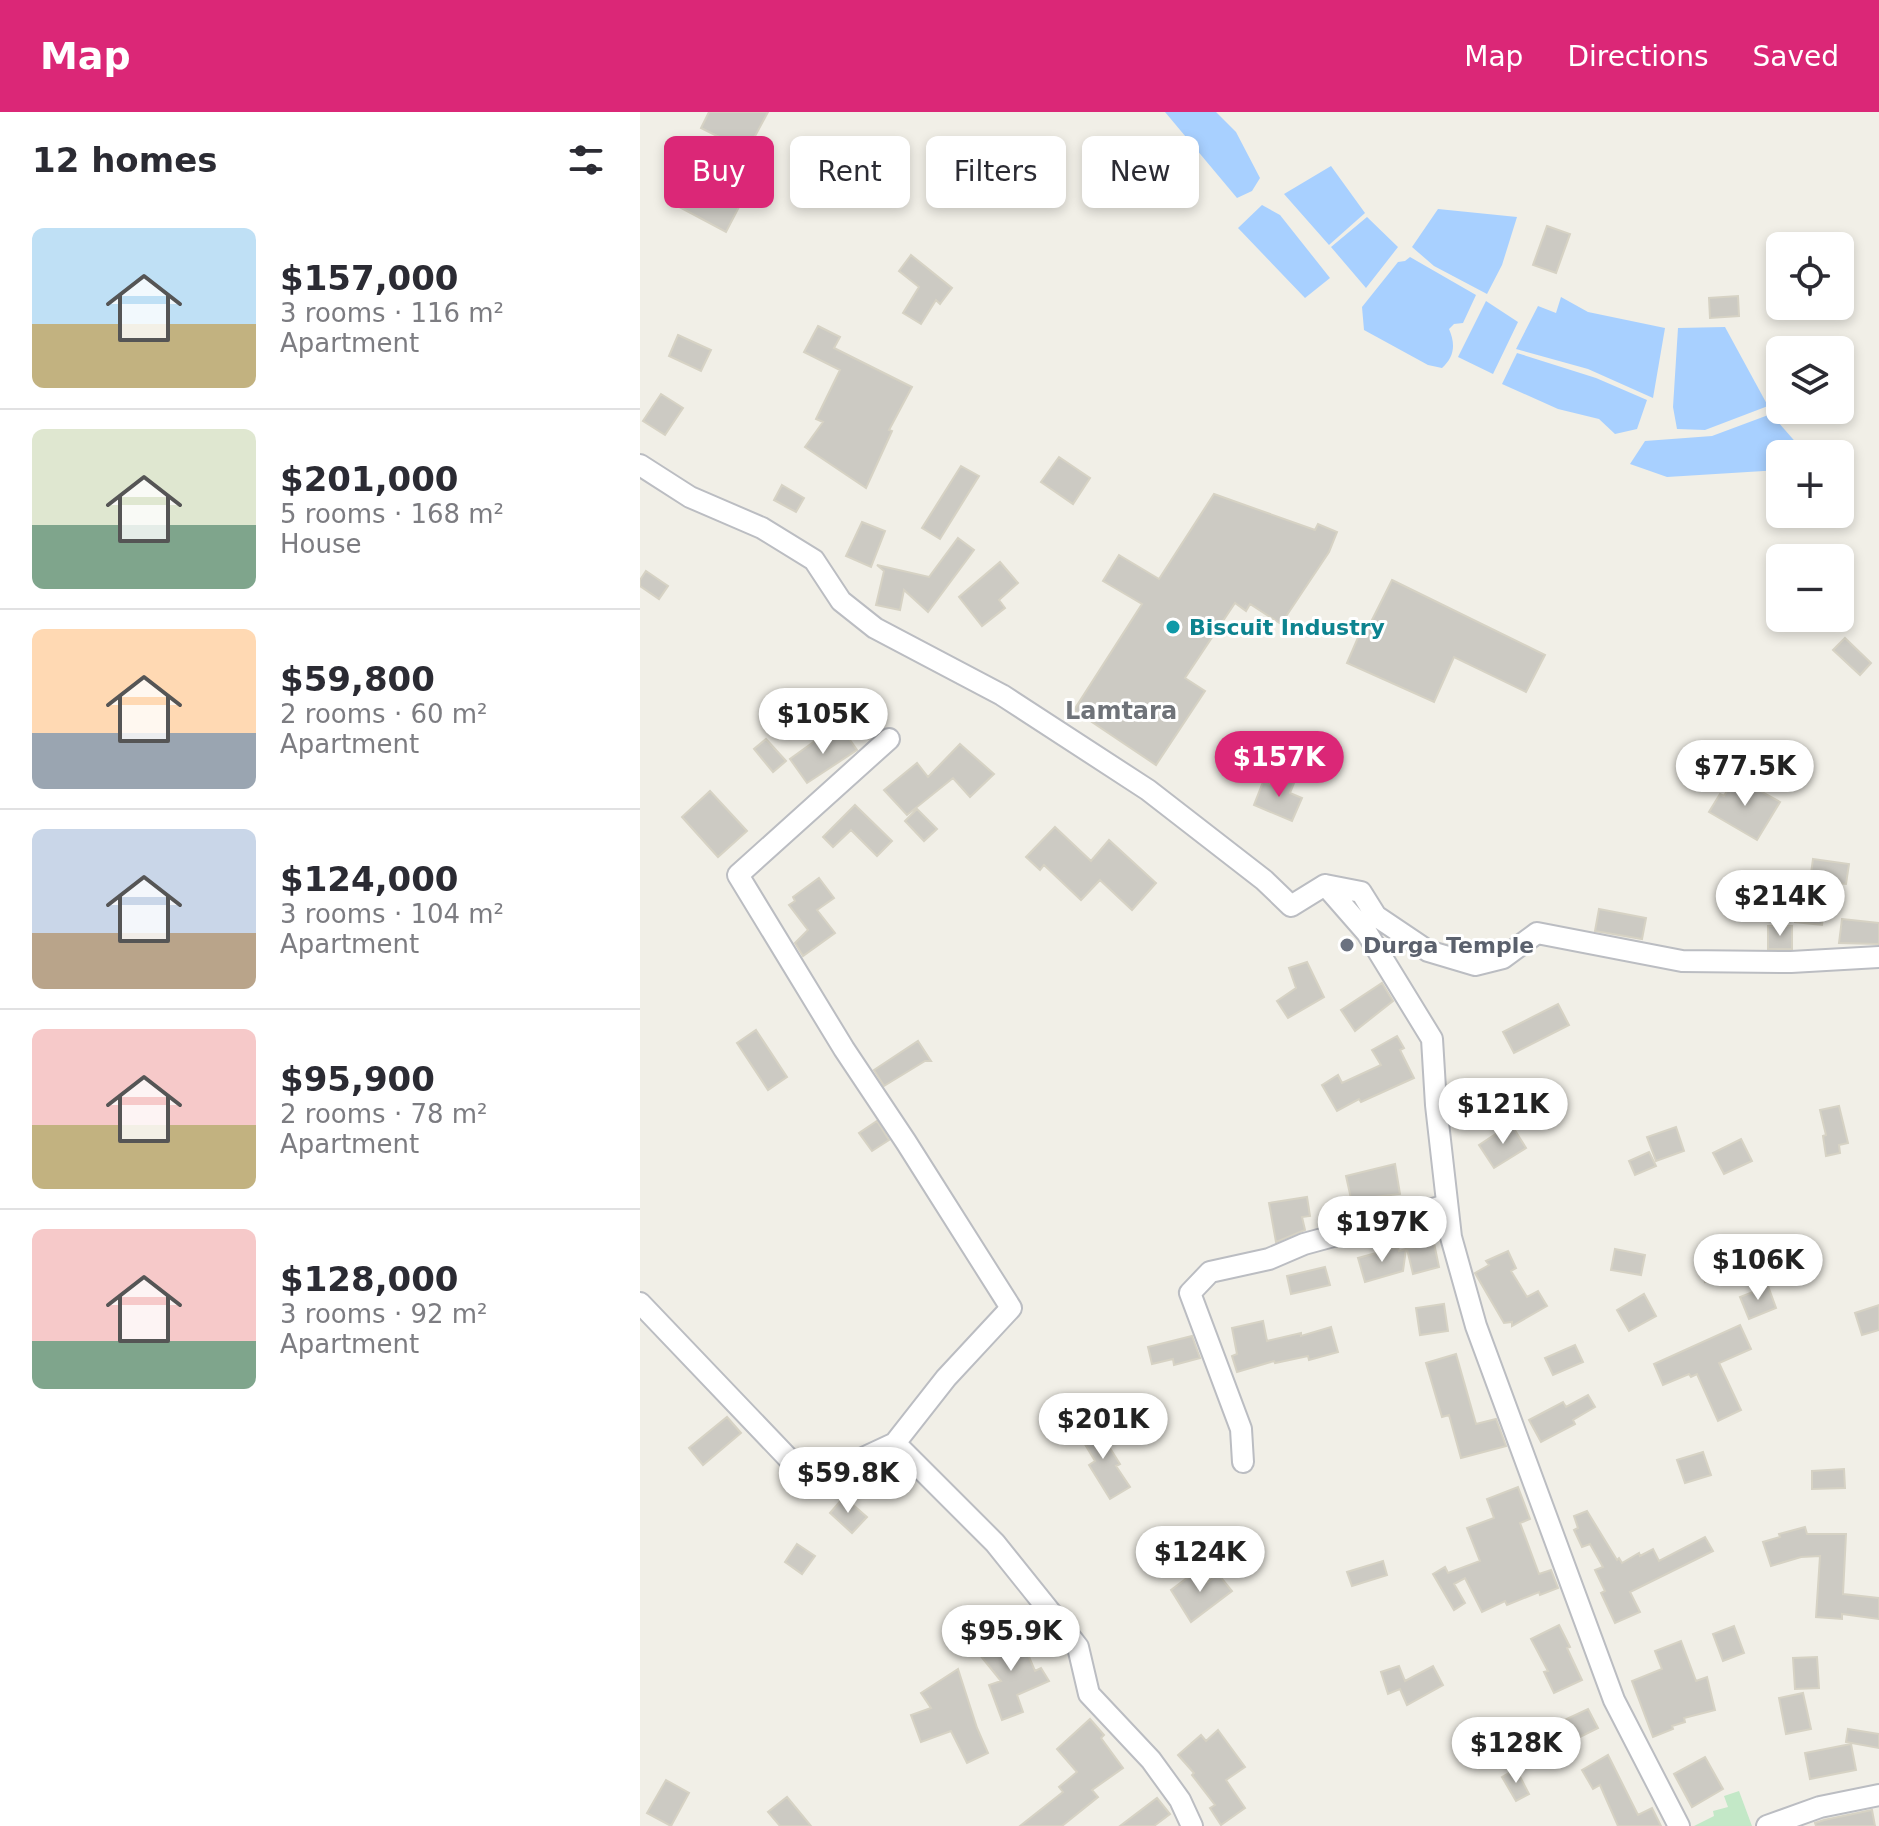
<!DOCTYPE html>
<meta charset="utf-8">
<style>
body{margin:0;font-family:"DejaVu Sans",sans-serif;background:#f2f2f3;color:#2b2b33;height:100vh;display:flex;flex-direction:column;font-size:30px;white-space:nowrap}
*{box-sizing:border-box;margin:0}
p{font-size:26px;color:#7c7c81}
.icon{flex:none;width:44px;height:44px;fill:none;stroke:currentColor;stroke-width:2;stroke-linecap:round;stroke-linejoin:round}
.map{position:relative;flex:1;overflow:hidden}
.drawer{display:flex;flex-direction:column;background:#fff;width:640px}
.drawer>*{flex:none}
.guide{position:absolute;left:24px;top:24px;width:760px;height:72px;display:flex;gap:16px}
.buttons{position:absolute;left:1126px;top:120px;display:grid;gap:16px}
.buttons a{display:grid;place-items:center;width:88px;height:88px;border-radius:12px;background:#fff;box-shadow:0 4px 12px #0003;font-size:40px}
.price{position:absolute;translate:-50% -68px;padding:0 18px;border-radius:28px;background:#fff;color:#222;font-size:26px;line-height:52px;filter:drop-shadow(0 2px 4px #0008)}
.price::after{content:'';position:absolute;left:50%;top:48px;width:24px;height:18px;margin-left:-12px;background:inherit;clip-path:polygon(0 0,100% 0,50% 100%)}
.price.current{background:#db2777;color:#fff}
ul{padding:0;list-style:none}
li{display:flex;align-items:center;gap:24px;height:200px;padding:0 32px}
li+li{border-top:2px solid #e1e1e2}
li span{display:grid;place-items:center;flex:none;width:224px;height:160px;border-radius:12px;color:#555}
li>.icon{margin-inline-start:auto}
span .icon{width:96px;height:96px;fill:#fffc;stroke-width:1}
li b{font-size:34px}
h2{display:flex;justify-content:space-between;align-items:center;height:96px;padding:0 32px;font-size:34px}
.pill{padding:0 28px;border-radius:12px;background:#fff;box-shadow:0 4px 12px #0003;font-size:28px;line-height:72px}
.pill.current{background:#db2777;color:#fff}
header{display:flex;align-items:center;gap:48px;box-sizing:border-box;height:112px;padding:0 40px;background:#db2777;color:#fff}
header strong{font-size:38px}
nav{display:flex;gap:44px;margin-inline-start:auto;font-size:28px}
main{display:flex;flex:1;min-height:0}
.map>svg:first-child{display:block}
</style>
<header>
<strong>Map</strong>
<nav><a>Map</a><a>Directions</a><a>Saved</a></nav>
</header>
<main>
<section class="drawer">
<h2>12 homes<svg class="icon" aria-label="filters" viewBox="0 0 24 24"><path d="M4 7h16M4 17h16"/><circle cx="9" cy="7" r="2"/><circle cx="15" cy="17" r="2"/></svg></h2>
<ul>
<li><span style="background:linear-gradient(#bfe0f5 60%,#c2b280 0)"><svg class="icon" aria-label="home" viewBox="0 0 24 24"><path d="M3 11l9-7 9 7M6 9v11h12V9"/></svg></span><div><b>$157,000</b><p>3 rooms · 116 m²</p><p>Apartment</p></div></li>
<li><span style="background:linear-gradient(#dfe7d0 60%,#7fa58c 0)"><svg class="icon" aria-label="home" viewBox="0 0 24 24"><path d="M3 11l9-7 9 7M6 9v11h12V9"/></svg></span><div><b>$201,000</b><p>5 rooms · 168 m²</p><p>House</p></div></li>
<li><span style="background:linear-gradient(#ffd9b3 65%,#9aa5b1 0)"><svg class="icon" aria-label="home" viewBox="0 0 24 24"><path d="M3 11l9-7 9 7M6 9v11h12V9"/></svg></span><div><b>$59,800</b><p>2 rooms · 60 m²</p><p>Apartment</p></div></li>
<li><span style="background:linear-gradient(#c9d6e8 65%,#b9a48a 0)"><svg class="icon" aria-label="home" viewBox="0 0 24 24"><path d="M3 11l9-7 9 7M6 9v11h12V9"/></svg></span><div><b>$124,000</b><p>3 rooms · 104 m²</p><p>Apartment</p></div></li>
<li><span style="background:linear-gradient(#f6c9c9 60%,#c2b280 0)"><svg class="icon" aria-label="home" viewBox="0 0 24 24"><path d="M3 11l9-7 9 7M6 9v11h12V9"/></svg></span><div><b>$95,900</b><p>2 rooms · 78 m²</p><p>Apartment</p></div></li>
<li><span style="background:linear-gradient(#f6c9c9 70%,#7fa58c 0)"><svg class="icon" aria-label="home" viewBox="0 0 24 24"><path d="M3 11l9-7 9 7M6 9v11h12V9"/></svg></span><div><b>$128,000</b><p>3 rooms · 92 m²</p><p>Apartment</p></div></li>
</ul>
</section>
<div class="map">
<svg width="1239" height="1714" viewBox="0 0 1239 1714">
<rect width="100%" height="100%" fill="#f1efe7"/>
<path fill="#c3e8c7" d="M 1099,1679 L 1112,1714 L 1054,1714 L 1074,1704 L 1073,1699 L 1088,1695 L 1084,1684 Z"/>
<path fill="#a8d0ff" d="M 525,0 L 576,0 L 596,20 L 620,66 L 612,79 L 597,86 Z
M 691,54 L 725,101 L 689,133 L 644,82 Z
M 622,93 L 640,103 L 690,166 L 665,186 L 598,116 Z
M 798,97 L 877,105 L 862,153 L 847,182 L 794,154 L 772,135 Z
M 727,105 L 758,135 L 726,176 L 691,135 Z
M 770,145 L 836,183 L 823,211 L 814,212 L 809,217 C 816,233 814,245 802,256 L 788,253 L 724,218 L 722,195 L 758,150 L 765,149 Z
M 921,185 L 948,200 L 1025,216 L 1013,286 L 948,257 L 876,237 L 898,194 L 916,201 Z
M 846,189 L 878,210 L 853,262 L 818,245 Z
M 1085,215 L 1128,294 L 1065,318 L 1037,317 L 1033,295 L 1038,216 Z
M 877,241 L 956,266 L 1007,288 L 997,317 L 975,322 L 959,307 L 918,297 L 862,272 Z
M 1131,302 L 1166,342 L 1140,342 L 1140,358 L 1027,365 L 990,352 L 1005,329 L 1072,324 Z"/>
<path fill="#cccac3" stroke="#d6d2c4" stroke-width="2" d="M 69,0 L 128,0 L 114,26 L 124,31 L 117,44 L 61,16 Z
M 43,65 L 99,95 L 86,120 L 30,90 Z
M 907,114 L 930,122 L 916,161 L 893,153 Z
M 271,143 L 312,176 L 300,192 L 296,188 L 281,212 L 263,201 L 279,175 L 259,159 Z
M 1098,184 L 1099,204 L 1070,206 L 1069,186 Z
M 178,214 L 200,225 L 194,236 L 272,275 L 249,318 L 252,319 L 226,376 L 165,335 L 183,310 L 176,307 L 200,258 L 164,240 Z
M 38,223 L 71,238 L 61,259 L 29,244 Z
M 21,282 L 43,296 L 25,323 L 3,309 Z
M 419,345 L 450,366 L 433,392 L 401,370 Z
M 321,354 L 339,364 L 300,427 L 282,416 Z
M 142,373 L 164,386 L 156,400 L 134,388 Z
M 574,382 L 675,418 L 678,412 L 697,420 L 689,440 L 641,512 L 610,492 L 606,499 L 595,491 L 545,566 L 565,579 L 516,653 L 434,598 L 502,492 L 463,469 L 479,443 L 519,467 Z
M 222,410 L 245,419 L 231,455 L 206,444 Z
M 318,426 L 334,438 L 288,500 L 264,478 L 260,498 L 236,493 L 244,459 L 237,453 L 289,465 Z
M 360,450 L 378,471 L 359,488 L 365,496 L 342,514 L 319,485 Z
M 6,459 L 28,474 L 19,487 L 0,474 L 0,468 Z
M 752,468 L 905,543 L 886,580 L 814,545 L 794,590 L 707,551 L 723,514 L 728,516 Z
M 1205,526 L 1231,551 L 1220,563 L 1193,538 Z
M 203,618 L 217,638 L 167,671 L 150,647 L 182,624 L 186,630 Z
M 126,627 L 146,649 L 133,660 L 114,637 Z
M 320,632 L 354,662 L 330,685 L 313,666 L 267,703 L 244,678 L 277,651 L 288,665 Z
M 1095,665 L 1140,690 L 1117,728 L 1069,700 L 1080,682 L 1084,684 Z
M 641,666 L 654,671 L 650,681 L 662,686 L 652,709 L 614,693 L 623,670 L 637,675 Z
M 70,679 L 107,719 L 78,745 L 42,705 Z
M 215,693 L 252,729 L 237,744 L 211,718 L 193,735 L 183,725 Z
M 277,697 L 297,717 L 284,729 L 265,709 Z
M 415,715 L 451,749 L 469,728 L 516,771 L 492,798 L 460,768 L 441,788 L 404,753 L 400,758 L 386,745 Z
M 1173,747 L 1209,752 L 1206,772 L 1188,770 L 1182,813 L 1155,810 L 1157,790 L 1167,791 Z
M 179,766 L 194,786 L 177,798 L 195,821 L 163,844 L 155,831 L 168,818 L 149,793 L 155,789 L 153,785 Z
M 959,797 L 1006,806 L 1002,827 L 955,819 Z
M 1202,807 L 1239,811 L 1239,832 L 1199,831 Z
M 1128,814 L 1152,814 L 1152,837 L 1128,837 Z
M 667,850 L 684,885 L 648,906 L 637,889 L 656,876 L 649,856 Z
M 742,871 L 753,889 L 715,919 L 701,898 Z
M 918,892 L 929,913 L 874,941 L 863,920 Z
M 116,918 L 147,965 L 128,978 L 97,931 Z
M 757,924 L 764,936 L 760,938 L 774,966 L 721,990 L 719,987 L 697,999 L 682,973 L 698,963 L 702,971 L 741,953 L 732,938 Z
M 278,929 L 291,949 L 285,949 L 244,974 L 234,958 Z
M 1199,994 L 1208,1031 L 1199,1033 L 1200,1041 L 1186,1044 L 1183,1024 L 1186,1023 L 1180,998 Z
M 237,1009 L 249,1028 L 232,1039 L 219,1021 Z
M 871,1012 L 886,1036 L 854,1056 L 839,1033 Z
M 1036,1015 L 1044,1039 L 1016,1049 L 1007,1025 Z
M 1101,1027 L 1112,1049 L 1084,1062 L 1073,1041 Z
M 1009,1040 L 1016,1054 L 995,1063 L 989,1049 Z
M 755,1052 L 760,1082 L 734,1085 L 712,1091 L 706,1064 Z
M 667,1085 L 670,1104 L 662,1105 L 665,1118 L 636,1130 L 629,1091 Z
M 794,1131 L 799,1155 L 773,1162 L 767,1137 Z
M 758,1135 L 759,1139 L 766,1137 L 763,1159 L 725,1170 L 718,1146 Z
M 975,1137 L 1005,1143 L 1001,1163 L 971,1158 Z
M 1083,1137 L 1089,1166 L 1065,1170 L 1060,1141 Z
M 868,1139 L 876,1156 L 871,1159 L 887,1185 L 898,1179 L 907,1194 L 872,1214 L 872,1210 L 864,1211 L 835,1161 L 849,1153 L 846,1149 Z
M 685,1155 L 690,1173 L 651,1182 L 647,1164 Z
M 1128,1174 L 1136,1196 L 1109,1207 L 1100,1185 Z
M 1004,1182 L 1016,1204 L 989,1219 L 977,1198 Z
M 804,1192 L 808,1219 L 780,1223 L 776,1196 Z
M 1239,1193 L 1239,1218 L 1222,1223 L 1215,1201 Z
M 623,1209 L 627,1229 L 661,1221 L 661,1224 L 691,1215 L 698,1240 L 669,1248 L 668,1244 L 635,1251 L 634,1249 L 597,1260 L 592,1244 L 597,1242 L 592,1216 Z
M 1100,1213 L 1111,1237 L 1079,1251 L 1101,1298 L 1078,1309 L 1057,1262 L 1051,1265 L 1049,1262 L 1023,1273 L 1014,1252 Z
M 552,1224 L 560,1246 L 534,1253 L 533,1247 L 512,1252 L 508,1235 Z
M 935,1233 L 943,1250 L 913,1263 L 905,1246 Z
M 816,1242 L 836,1312 L 856,1307 L 866,1334 L 821,1346 L 809,1303 L 802,1305 L 786,1251 Z
M 948,1283 L 955,1295 L 933,1308 L 935,1312 L 901,1330 L 889,1308 L 923,1290 L 926,1295 Z
M 87,1305 L 101,1321 L 63,1353 L 49,1336 Z
M 453,1309 L 480,1352 L 476,1354 L 490,1375 L 470,1387 L 449,1353 L 455,1349 L 437,1319 Z
M 1063,1340 L 1071,1363 L 1045,1371 L 1037,1348 Z
M 1204,1357 L 1205,1376 L 1172,1377 L 1172,1359 Z
M 878,1375 L 890,1407 L 880,1411 L 899,1462 L 911,1458 L 918,1476 L 900,1483 L 899,1480 L 867,1493 L 865,1489 L 842,1500 L 825,1466 L 814,1472 L 825,1491 L 814,1498 L 793,1462 L 805,1455 L 808,1461 L 840,1449 L 827,1416 L 854,1406 L 847,1387 Z
M 204,1385 L 227,1405 L 212,1421 L 190,1401 Z
M 947,1399 L 977,1448 L 979,1446 L 982,1451 L 999,1441 L 1000,1444 L 1013,1437 L 1019,1449 L 1065,1425 L 1073,1439 L 990,1480 L 1000,1500 L 975,1511 L 961,1481 L 965,1479 L 955,1458 L 963,1455 L 950,1432 L 942,1435 L 934,1418 L 938,1416 L 934,1404 Z
M 1165,1415 L 1167,1422 L 1206,1422 L 1203,1482 L 1239,1486 L 1239,1507 L 1202,1502 L 1202,1507 L 1176,1505 L 1180,1444 L 1161,1445 L 1131,1454 L 1123,1430 L 1140,1425 L 1139,1422 Z
M 157,1432 L 175,1444 L 162,1462 L 145,1450 Z
M 743,1449 L 747,1463 L 712,1474 L 707,1460 Z
M 559,1457 L 568,1470 L 578,1462 L 592,1479 L 551,1510 L 531,1478 Z
M 919,1513 L 930,1535 L 927,1536 L 942,1568 L 914,1581 L 904,1560 L 908,1559 L 891,1527 Z
M 1094,1514 L 1104,1541 L 1083,1549 L 1073,1522 Z
M 370,1517 L 384,1533 L 395,1559 L 401,1556 L 409,1569 L 377,1583 L 383,1600 L 362,1608 L 349,1573 L 361,1569 L 340,1543 Z
M 1041,1529 L 1056,1569 L 1067,1565 L 1075,1598 L 1044,1606 L 1045,1610 L 1032,1614 L 1033,1617 L 1013,1625 L 992,1569 L 1022,1557 L 1015,1539 Z
M 1177,1545 L 1179,1576 L 1155,1577 L 1153,1546 Z
M 759,1554 L 765,1569 L 793,1554 L 803,1573 L 767,1593 L 760,1577 L 748,1582 L 741,1560 Z
M 318,1557 L 337,1616 L 348,1641 L 327,1651 L 311,1619 L 281,1630 L 271,1603 L 291,1596 L 281,1581 Z
M 1163,1581 L 1171,1617 L 1146,1622 L 1139,1586 Z
M 948,1597 L 958,1616 L 928,1631 L 918,1611 Z
M 450,1607 L 464,1623 L 461,1626 L 483,1656 L 452,1678 L 458,1685 L 422,1714 L 380,1714 L 423,1680 L 419,1675 L 437,1660 L 417,1637 Z
M 1208,1617 L 1239,1622 L 1239,1636 L 1206,1630 Z
M 578,1618 L 605,1655 L 586,1668 L 605,1696 L 581,1713 L 570,1696 L 575,1693 L 552,1663 L 554,1661 L 538,1643 L 561,1623 L 566,1629 Z
M 1211,1632 L 1216,1658 L 1170,1667 L 1165,1641 Z
M 968,1643 L 998,1703 L 1012,1696 L 1021,1714 L 978,1714 L 960,1673 L 953,1677 L 942,1658 Z
M 1065,1645 L 1083,1677 L 1052,1695 L 1034,1662 Z
M 876,1657 L 889,1682 L 876,1689 L 862,1665 Z
M 26,1668 L 49,1681 L 31,1714 L 7,1701 Z
M 147,1685 L 171,1714 L 140,1714 L 128,1700 Z
M 517,1686 L 530,1702 L 514,1714 L 480,1714 Z
M 1232,1698 L 1235,1714 L 1176,1714 L 1175,1711 L 1184,1708 Z"/>
<g fill="none" stroke-linecap="round" stroke-linejoin="round">
<g stroke="#bbbdc2" stroke-width="24">
<path id="minor" d="M 0,353 L 50,385 L 122,416 L 174,448 L 201,489 L 235,516 L 362,583 L 508,678 L 624,768 L 651,794 L 685,773 L 727,821 L 792,927 L 796,993 L 811,1125 L 836,1214 L 974,1588 L 1039,1714
M 249,627 L 98,763 L 204,937 L 266,1030 L 371,1196 L 306,1266 L 255,1331
M 685,773 L 721,780 L 736,804 L 788,839 L 835,853 L 863,846 L 897,821 L 1042,849 L 1151,850 L 1239,845
M 0,1191 L 170,1369 L 195,1365 L 225,1345 L 255,1331 L 355,1431 L 424,1517 L 438,1535 L 449,1582 L 511,1648 L 540,1688 L 552,1714
M 603,1350 L 601,1317 L 550,1181 L 570,1160 L 629,1147 L 664,1132 L 807,1093
M 1127,1714 L 1180,1695 L 1239,1683"/>
</g>
<use href="#minor" stroke="#fff" stroke-width="20"/>
</g>
<circle fill="#0f9aa8" stroke="#fff" stroke-width="3" cx="533" cy="515" r="8"/>
<circle fill="#6b7280" stroke="#fff" stroke-width="3" cx="707" cy="833" r="8"/>
<g text-anchor="middle" dominant-baseline="central" stroke-width="6" stroke-linejoin="round" paint-order="stroke">
<g font-size="22" font-weight="bold" fill="#0d838f" stroke="#fff" text-anchor="start">
<text x="549" y="515">Biscuit Industry</text>
</g>
<g font-size="22" font-weight="bold" fill="#5b616d" stroke="#fff" text-anchor="start">
<text x="723" y="833">Durga Temple</text>
</g>
<g font-size="24" font-weight="bold" fill="#6f7379" stroke="#fff">
<text x="481" y="599">Lamtara</text>
</g>
</g>
</svg>
<div class="buttons">
<a><svg class="icon" aria-label="locate" viewBox="0 0 24 24"><circle cx="12" cy="12" r="6"/><path d="M12 2v4M12 18v4M2 12h4M18 12h4"/></svg></a>
<a><svg class="icon" aria-label="layers" viewBox="0 0 24 24"><path d="M12 4l9 5-9 5-9-5zM3 14l9 5 9-5"/></svg></a>
<a>+</a>
<a>−</a>
</div>
<b class="price" style="left:183px;top:644px">$105K</b>
<b class="price current" style="left:639px;top:687px">$157K</b>
<b class="price" style="left:1105px;top:696px">$77.5K</b>
<b class="price" style="left:1140px;top:826px">$214K</b>
<b class="price" style="left:863px;top:1034px">$121K</b>
<b class="price" style="left:742px;top:1152px">$197K</b>
<b class="price" style="left:1118px;top:1190px">$106K</b>
<b class="price" style="left:463px;top:1349px">$201K</b>
<b class="price" style="left:208px;top:1403px">$59.8K</b>
<b class="price" style="left:560px;top:1482px">$124K</b>
<b class="price" style="left:371px;top:1561px">$95.9K</b>
<b class="price" style="left:876px;top:1673px">$128K</b>
<div class="guide">
<a class="pill current">Buy</a>
<a class="pill">Rent</a>
<a class="pill">Filters</a>
<a class="pill">New</a>
</div>
</div>
</main>
